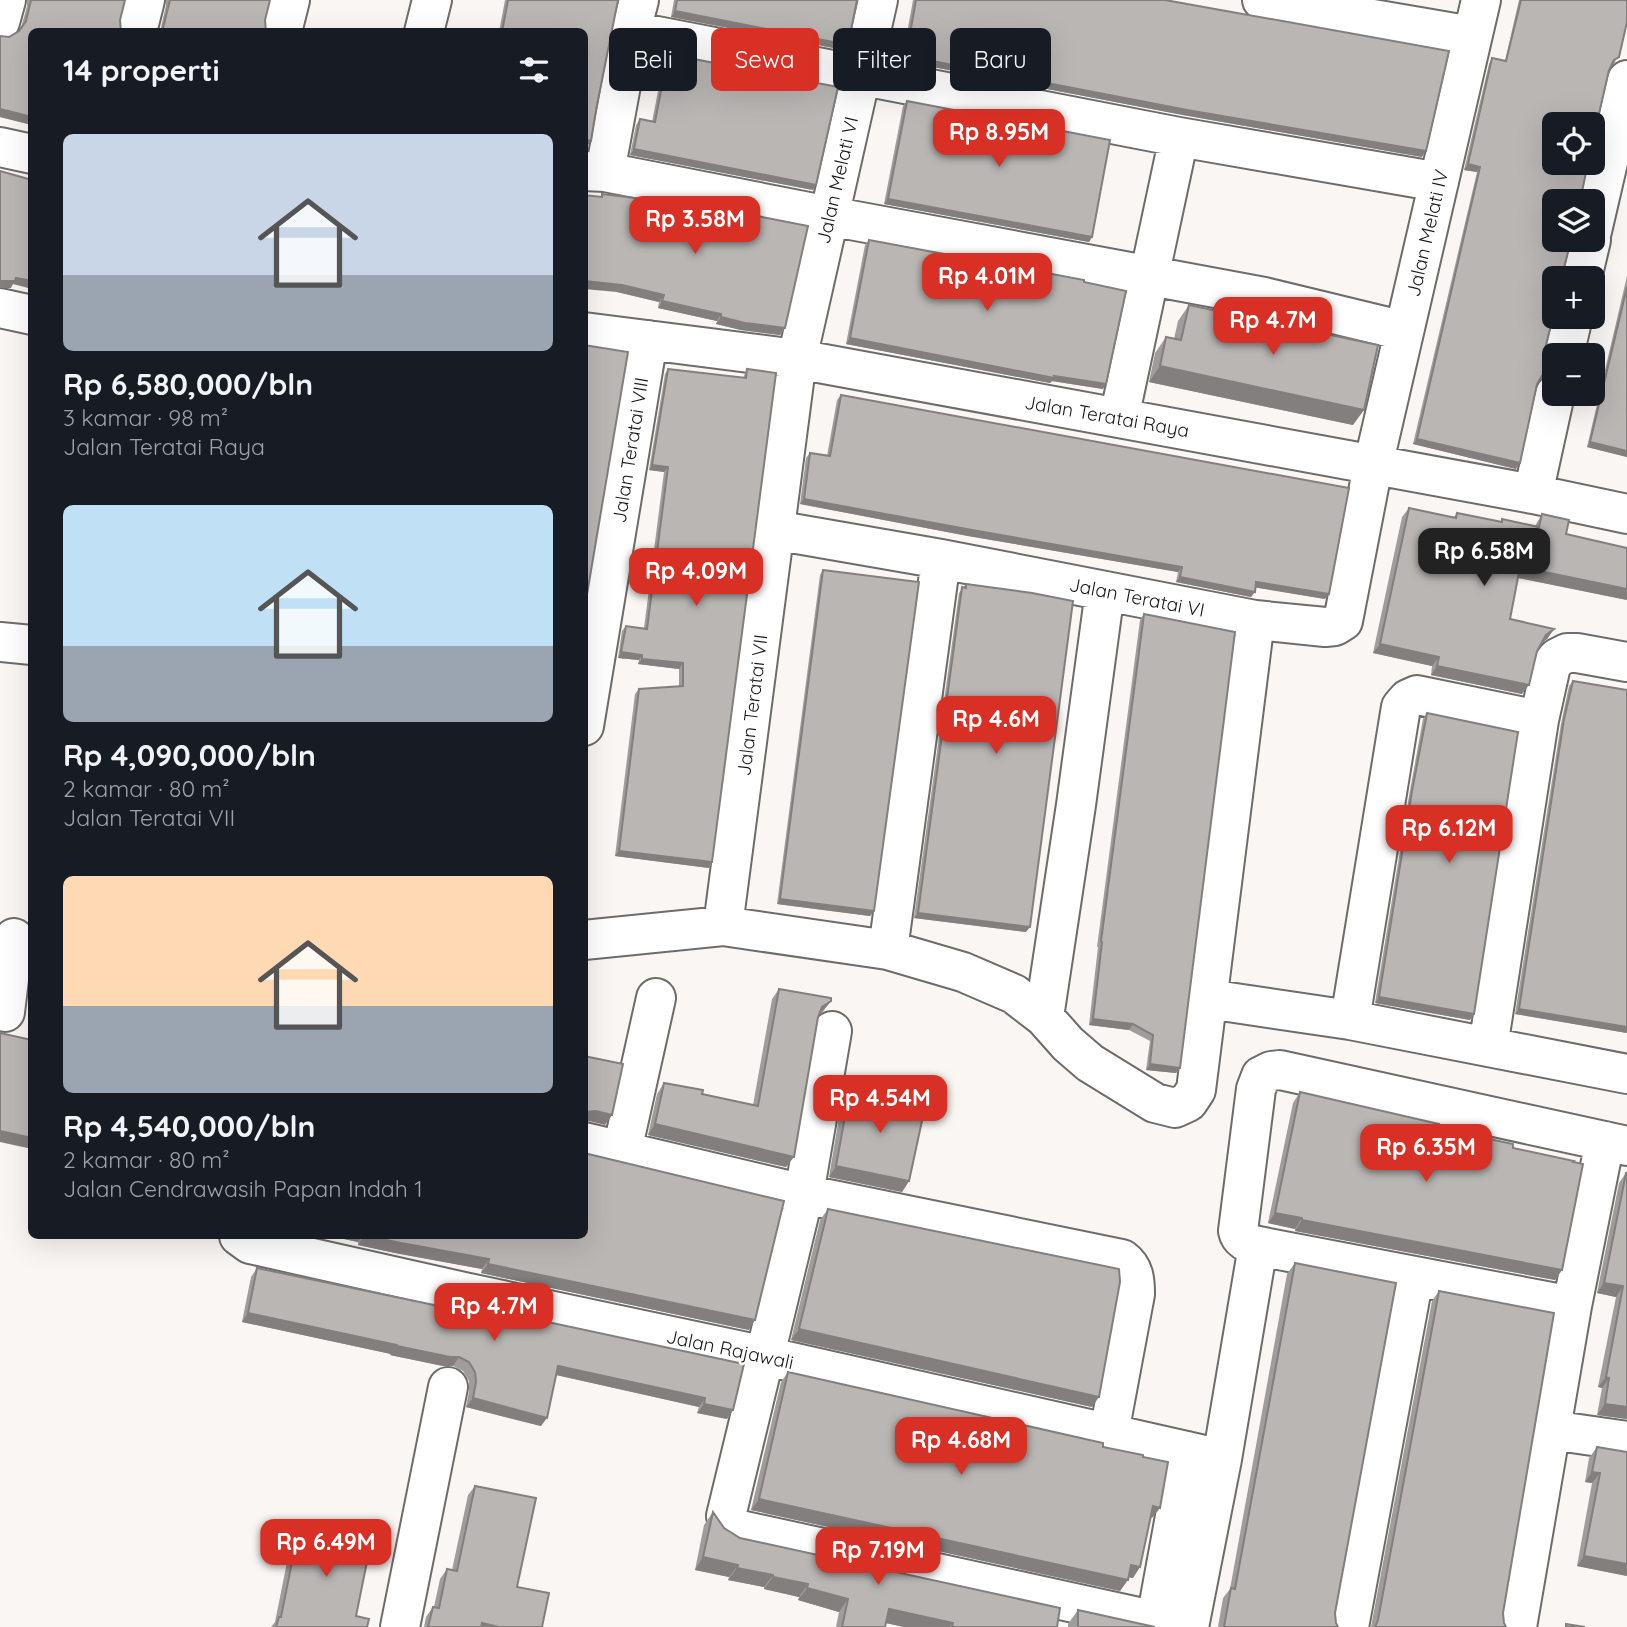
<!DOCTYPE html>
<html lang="id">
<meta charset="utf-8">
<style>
body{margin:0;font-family:Quicksand,sans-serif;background:#20242c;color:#f1f3f6;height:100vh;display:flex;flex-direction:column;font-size:26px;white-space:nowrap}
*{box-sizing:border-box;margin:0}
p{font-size:23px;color:#9ea1a6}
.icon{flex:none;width:38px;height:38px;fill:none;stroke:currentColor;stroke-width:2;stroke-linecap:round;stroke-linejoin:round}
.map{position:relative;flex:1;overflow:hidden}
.panel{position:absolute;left:28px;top:28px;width:560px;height:1211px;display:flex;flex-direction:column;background:#171b24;border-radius:10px;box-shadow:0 7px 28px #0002}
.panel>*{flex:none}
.guide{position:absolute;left:609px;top:28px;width:665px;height:63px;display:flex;gap:14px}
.controls{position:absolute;left:1542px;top:112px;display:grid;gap:14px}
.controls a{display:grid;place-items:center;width:63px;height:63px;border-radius:10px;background:#171b24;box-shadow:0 7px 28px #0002;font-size:35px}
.price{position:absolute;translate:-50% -60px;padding:0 16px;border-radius:14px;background:#d93025;color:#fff;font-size:23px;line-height:46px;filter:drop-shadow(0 2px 4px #0008)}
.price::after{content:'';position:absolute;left:50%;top:42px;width:21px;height:16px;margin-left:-10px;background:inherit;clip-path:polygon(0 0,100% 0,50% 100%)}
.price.selected{background:#222;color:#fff}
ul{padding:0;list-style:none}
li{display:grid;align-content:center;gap:14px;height:371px;padding:0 35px}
li span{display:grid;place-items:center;height:217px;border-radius:10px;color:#555}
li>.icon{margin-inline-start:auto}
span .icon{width:126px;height:126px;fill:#fffc;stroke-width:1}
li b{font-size:30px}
h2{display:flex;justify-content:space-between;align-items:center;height:84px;padding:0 35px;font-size:30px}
.chip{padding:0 24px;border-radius:10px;background:#171b24;box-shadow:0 7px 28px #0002;font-size:24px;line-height:63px}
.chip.selected{background:#d93025;color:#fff}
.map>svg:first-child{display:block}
</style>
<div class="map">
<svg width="1627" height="1627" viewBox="0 0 1627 1627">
<rect width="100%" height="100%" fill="#f9f6f3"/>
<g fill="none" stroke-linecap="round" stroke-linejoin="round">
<g stroke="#6e6c69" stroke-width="42">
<path id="street" d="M 1262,0 L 1472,36
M 0,22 L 6,0
M 631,31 L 1179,137 L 1439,182
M 137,32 L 145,0
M 282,32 L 290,0
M 424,32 L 432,0
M 0,147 L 32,154
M 584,171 L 605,172 L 829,216 L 1264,297 L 1404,331
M 605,172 L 631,31 L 639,0
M 1592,231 L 1627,80
M 1582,278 L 1591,240
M 0,308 L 32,315
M 584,332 L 797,359 L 1533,494 L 1627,514
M 1564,355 L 1573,317
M 1119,418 L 1179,137
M 1533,494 L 1555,394
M 774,530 L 941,559 L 1255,620 L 1325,627 L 1335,626 L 1343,621 L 1373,466 L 1481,0
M 0,642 L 32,645
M 584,726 L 648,340
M 723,926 L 797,359 L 878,0
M 584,940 L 723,926 L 888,950 L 963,972 L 1014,994 L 1044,1017 L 1068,1044 L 1090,1063 L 1155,1103 L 1175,1108 L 1188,1102 L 1196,1090 L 1255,620
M 888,950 L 941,559
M 1208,999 L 1350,1020 L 1627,1074
M 5,1012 L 14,938
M 1044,1017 L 1076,805 L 1105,591
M 1350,1020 L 1401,707 L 1408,699 L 1417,695 L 1539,720
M 832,1031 L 804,1194 L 726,1516 L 728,1523 L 736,1529 L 1184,1627
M 1488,1047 L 1539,720 L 1551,666 L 1557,658 L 1567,653 L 1577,653 L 1627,662
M 584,1142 L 804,1194 L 1122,1259 C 1134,1268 1135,1279 1135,1294 L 1109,1433
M 622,1151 L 656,998
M 239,1236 L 250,1244 L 464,1292 L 765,1356 L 1222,1459
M 1572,1306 L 1258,1246 C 1249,1243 1240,1241 1238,1231 L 1256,1089 L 1261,1076 L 1271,1071 L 1280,1070 L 1627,1146
M 1551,1430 L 1627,1441
M 1156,1620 L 1187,1451
M 400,1627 L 448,1387
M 1189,1627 L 1222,1459 L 1258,1246
M 1349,1627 L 1414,1277
M 1517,1627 L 1572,1306 L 1605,1141"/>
</g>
<use href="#street" stroke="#fff" stroke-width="38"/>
</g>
<path fill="#9f9d9b" d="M 27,0 L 125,0 L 32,32 L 32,125 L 0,117 L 0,36 L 9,37 L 19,32 L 21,28 L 27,6 Z
M 166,0 L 270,0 L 265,20 L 266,32 L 160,32 L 166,5 Z
M 505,0 L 618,0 L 596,110 L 591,141 L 587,146 L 584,32 L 499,32 Z
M 674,0 L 857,0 L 848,45 L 844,50 L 671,17 Z
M 913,0 L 1165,0 L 1422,157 L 1183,115 L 902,61 Z
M 1519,0 L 1627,0 L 1615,63 L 1612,65 L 1609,70 L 1554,278 L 1537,384 L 1516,469 L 1413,444 L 1477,172 L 1464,170 L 1489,64 L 1492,58 L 1505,61 Z
M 668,54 L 813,190 L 630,155 L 636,125 L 640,119 L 652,122 L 664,60 Z
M 907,101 L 1092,237 L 1089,242 L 884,204 L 903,106 Z
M 602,194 L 785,328 L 780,335 L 741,330 L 716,324 L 717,321 L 658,308 L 659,302 L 617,292 L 600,197 Z
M 869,240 L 1084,282 L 1103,389 L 1052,381 L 1050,383 L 846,344 L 865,245 Z
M 1627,276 L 1627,457 L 1587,447 Z
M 1189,305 L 1353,425 L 1149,382 L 1155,353 L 1166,337 L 1174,339 L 1178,321 Z
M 668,369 L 743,378 L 747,369 L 712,862 L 709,868 L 615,856 L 635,694 L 639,689 L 679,686 L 679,669 L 638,664 L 639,660 L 618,658 L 622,631 L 626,626 L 644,628 L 664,472 L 649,470 L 665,374 Z
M 841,395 L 1325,599 L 1255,587 L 1251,597 L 1176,582 L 1178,572 L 968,536 L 800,504 L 806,458 L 810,453 L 827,456 L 837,400 Z
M 1409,508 L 1454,517 L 1457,513 L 1501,522 L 1502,519 L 1535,526 L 1542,514 L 1566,534 L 1627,548 L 1627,600 L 1518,578 L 1510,619 L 1554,629 L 1547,639 L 1541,643 L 1537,651 L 1522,694 L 1431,675 L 1432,666 L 1373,653 L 1402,517 Z
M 823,570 L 874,911 L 870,916 L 777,904 L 820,575 Z
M 966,584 L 1026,932 L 914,918 L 959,593 Z
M 1144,614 L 1180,1068 L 1176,1073 L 1146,1070 L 1150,1041 L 1129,1030 L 1089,1025 L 1098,947 L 1097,947 L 1140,620 Z
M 1573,681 L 1627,690 L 1627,1033 L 1515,1014 L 1561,724 L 1569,686 Z
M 1427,713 L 1470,1020 L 1375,1003 L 1409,796 L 1423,719 Z
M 779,989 L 831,1001 L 823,1011 L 819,1015 L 786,1167 L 648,1135 L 657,1094 L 664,1083 L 702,1094 L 753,1105 L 772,999 Z
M 850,1089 L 909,1181 L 902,1192 L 829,1177 L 842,1100 Z
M 1300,1092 L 1513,1148 L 1573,1162 L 1562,1270 L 1555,1280 L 1295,1231 L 1295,1229 L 1268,1223 L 1293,1103 Z
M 1626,1173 L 1627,1419 L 1597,1415 L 1602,1388 L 1598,1387 L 1616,1297 L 1597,1293 L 1619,1183 Z
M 828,1209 L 1092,1407 L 791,1340 L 820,1220 Z
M 330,1236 L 584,1236 L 749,1330 L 481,1273 L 482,1269 L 395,1253 L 358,1245 L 358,1242 Z
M 1295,1263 L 1336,1623 L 1338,1627 L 1218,1627 L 1223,1598 L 1230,1589 L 1287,1274 Z
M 257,1268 L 474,1314 L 478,1307 L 733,1410 L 727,1419 L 697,1413 L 699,1407 L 556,1375 L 541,1426 L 466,1407 L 469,1391 L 469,1381 L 463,1371 L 453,1366 L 443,1366 L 390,1355 L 391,1354 L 242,1322 L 251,1277 Z
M 1439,1291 L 1503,1613 L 1504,1623 L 1506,1627 L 1371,1627 L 1432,1301 Z
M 788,1372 L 1103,1447 L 1152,1518 L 1151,1518 L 1133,1578 L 1128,1577 L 1120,1591 L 751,1510 L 781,1382 Z
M 1597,1447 L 1627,1576 L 1577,1566 L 1592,1483 L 1585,1482 L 1589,1458 Z
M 475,1486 L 517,1587 L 542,1627 L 424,1627 L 426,1617 L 433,1607 L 434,1607 L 440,1579 L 447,1569 L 452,1570 L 468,1495 Z
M 713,1512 L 724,1528 L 740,1538 L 1057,1627 L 904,1627 L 886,1623 L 885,1627 L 836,1627 L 839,1612 L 798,1600 L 799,1597 L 764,1589 L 764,1587 L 728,1580 L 729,1577 L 695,1570 L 704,1525 Z
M 300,1522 L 356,1616 L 367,1627 L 271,1627 L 275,1622 L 293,1532 Z
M 1078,1610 L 1155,1627 L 1068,1627 L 1068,1624 Z"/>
<path fill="#827f7e" d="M 675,11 L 848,45 L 844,50 L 671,17 Z
M 906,56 L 1426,151 L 1422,157 L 1183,115 L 902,61 Z
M 0,109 L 32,117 L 32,125 L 0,117 Z
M 584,139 L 591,141 L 587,146 L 584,146 Z
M 634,149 L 816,185 L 813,190 L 630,155 Z
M 1468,164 L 1480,167 L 1477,172 L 1464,170 Z
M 888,199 L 1092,237 L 1089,242 L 884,204 Z
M 16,278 L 32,281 L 32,289 L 13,284 L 11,288 L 0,288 L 0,281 Z
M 584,281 L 622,285 L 664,295 L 659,302 L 617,292 L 584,289 Z
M 662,301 L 721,314 L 717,321 L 658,308 Z
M 721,317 L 785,328 L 780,335 L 741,330 L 716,324 Z
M 850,338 L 1106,384 L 1103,389 L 1052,381 L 1050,383 L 846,344 Z
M 1160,366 L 1364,410 L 1353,425 L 1149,382 Z
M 1417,439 L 1520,463 L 1516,469 L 1413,444 Z
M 1590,442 L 1627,451 L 1627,457 L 1587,447 Z
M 652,465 L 668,467 L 664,472 L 649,470 Z
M 804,499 L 1182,567 L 1178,572 L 968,536 L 800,504 Z
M 1520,567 L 1627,589 L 1627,600 L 1514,577 Z
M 1180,577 L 1255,592 L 1251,597 L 1176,582 Z
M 1256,582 L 1329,594 L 1325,599 L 1252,587 Z
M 1554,629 L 1547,639 L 1539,645 L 1546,635 Z
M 1380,644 L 1439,657 L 1432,666 L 1373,653 Z
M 621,652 L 642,655 L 639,660 L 618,658 Z
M 642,659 L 683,663 L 679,669 L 638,664 Z
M 1437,666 L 1529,685 L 1522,694 L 1431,675 Z
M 619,851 L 712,862 L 709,868 L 615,856 Z
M 780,899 L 874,911 L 870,916 L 777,904 Z
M 918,913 L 1030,927 L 1026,932 L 914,918 Z
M 1379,997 L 1474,1014 L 1470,1020 L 1375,1003 Z
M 831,1001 L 823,1011 L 815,1018 L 822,1007 Z
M 1519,1009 L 1627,1027 L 1627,1033 L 1515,1014 Z
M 1093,1019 L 1133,1024 L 1129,1030 L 1089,1025 Z
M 1150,1064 L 1180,1068 L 1176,1073 L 1146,1070 Z
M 596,1111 L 612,1115 L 605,1125 L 589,1121 L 584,1121 L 584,1112 Z
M 655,1124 L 794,1157 L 786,1167 L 648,1135 Z
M 0,1131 L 32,1138 L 32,1149 L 0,1142 Z
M 836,1166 L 909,1181 L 902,1192 L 829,1177 Z
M 1275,1213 L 1302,1218 L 1295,1229 L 1268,1223 Z
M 1302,1220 L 1562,1270 L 1555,1280 L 1295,1231 Z
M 330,1236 L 363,1236 L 358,1242 Z
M 364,1236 L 367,1236 L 489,1259 L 482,1269 L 395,1253 L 358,1245 Z
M 488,1264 L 755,1320 L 749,1330 L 481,1273 Z
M 1604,1283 L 1623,1286 L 1616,1297 L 1597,1293 Z
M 248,1313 L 397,1345 L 391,1354 L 242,1322 Z
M 799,1329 L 1099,1397 L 1092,1407 L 791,1340 Z
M 397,1346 L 459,1357 L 453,1366 L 443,1366 L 390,1355 Z
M 558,1366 L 705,1398 L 699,1407 L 552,1374 Z
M 1606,1377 L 1609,1378 L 1602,1388 L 1598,1387 Z
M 473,1398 L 547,1418 L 541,1426 L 466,1407 Z
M 704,1404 L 733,1410 L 727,1419 L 697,1413 Z
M 1605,1404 L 1627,1407 L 1627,1419 L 1597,1415 Z
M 1592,1472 L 1600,1473 L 1592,1483 L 1585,1482 Z
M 759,1499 L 1128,1580 L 1120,1591 L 751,1510 Z
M 1153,1506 L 1160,1508 L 1152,1518 L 1146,1517 Z
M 1584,1556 L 1627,1564 L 1627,1576 L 1577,1566 Z
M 703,1557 L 738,1565 L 729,1577 L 695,1570 Z
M 1131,1565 L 1140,1567 L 1133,1578 L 1123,1576 Z
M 737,1568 L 773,1575 L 764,1587 L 728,1580 Z
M 773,1577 L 808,1584 L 799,1597 L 764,1589 Z
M 807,1588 L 848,1599 L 839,1612 L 798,1600 Z
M 889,1609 L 953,1623 L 950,1627 L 904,1627 L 881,1622 Z
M 482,1623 L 499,1627 L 480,1627 Z"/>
<path fill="#b9b6b4" stroke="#827f7e" stroke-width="2" d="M 31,0 L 125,0 L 120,20 L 121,32 L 32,32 L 32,117 L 0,109 L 0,36 L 9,37 L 19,31 L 26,21 Z
M 170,0 L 270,0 L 265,20 L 266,32 L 162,32 Z
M 508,0 L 618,0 L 596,110 L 591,141 L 584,139 L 584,32 L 502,32 Z
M 677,0 L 857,0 L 848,45 L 675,11 Z
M 916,0 L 1165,0 L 1449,51 L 1426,151 L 1187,110 L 906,56 Z
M 1521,0 L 1627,0 L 1627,22 L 1619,57 L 1614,60 L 1609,70 L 1592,144 L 1592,124 L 1554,124 L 1554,163 L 1588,163 L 1580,201 L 1554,201 L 1554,240 L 1571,240 L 1564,268 L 1565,278 L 1554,278 L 1554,313 L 1546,345 L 1547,356 L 1543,374 L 1537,384 L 1520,463 L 1417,439 L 1480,167 L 1468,164 L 1492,58 L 1506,61 Z
M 668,54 L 838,87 L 816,185 L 634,149 L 640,119 L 655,122 Z
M 907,101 L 1110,140 L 1092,237 L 888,199 Z
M 0,171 L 32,180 L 32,281 L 16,278 L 15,281 L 0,281 Z
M 602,194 L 716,208 L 808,226 L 785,328 L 745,323 L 721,317 L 721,314 L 662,301 L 664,295 L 622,285 L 584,281 L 584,195 L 602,197 Z
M 869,240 L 1084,280 L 1084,282 L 1126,291 L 1106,384 L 1054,376 L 1054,378 L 850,338 Z
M 1627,287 L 1627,451 L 1590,442 Z
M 1189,305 L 1378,345 L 1364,410 L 1160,366 L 1166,337 L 1181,340 Z
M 584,345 L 628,352 L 584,612 Z
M 668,369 L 746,378 L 747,369 L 776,373 L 712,862 L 619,851 L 639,689 L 683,686 L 683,663 L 642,659 L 642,655 L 621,652 L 626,626 L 647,629 L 668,467 L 652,465 Z
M 841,395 L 1349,488 L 1329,594 L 1256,582 L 1255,592 L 1180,577 L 1182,567 L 972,530 L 804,499 L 810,453 L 830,456 Z
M 1409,508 L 1456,518 L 1457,513 L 1502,522 L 1502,519 L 1539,527 L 1542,514 L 1569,520 L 1566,534 L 1627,548 L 1627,589 L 1520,567 L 1510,619 L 1554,629 L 1546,635 L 1537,651 L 1529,685 L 1437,666 L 1439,657 L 1380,644 Z
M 823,570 L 919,582 L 874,911 L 780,899 Z
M 966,584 L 1032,593 L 1073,601 L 1030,927 L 918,913 L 962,587 L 966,588 Z
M 1144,614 L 1235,632 L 1180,1068 L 1150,1064 L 1153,1035 L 1133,1024 L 1093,1019 L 1102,942 L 1101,941 Z
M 1573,681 L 1627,690 L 1627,1027 L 1519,1009 L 1564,719 Z
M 1427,713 L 1518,732 L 1474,1014 L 1379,997 L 1412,791 Z
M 779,989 L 831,998 L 831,1001 L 822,1007 L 818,1017 L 794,1157 L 655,1124 L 664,1083 L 703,1090 L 702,1094 L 758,1106 Z
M 0,1033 L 32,1040 L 32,1138 L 0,1131 Z
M 584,1056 L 623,1064 L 612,1115 L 596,1111 L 584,1112 Z
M 850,1089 L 925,1107 L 909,1181 L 836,1166 Z
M 1300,1092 L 1439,1124 L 1438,1128 L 1513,1144 L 1513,1148 L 1574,1161 L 1573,1162 L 1583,1164 L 1562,1270 L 1302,1220 L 1302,1218 L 1275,1213 Z
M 584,1153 L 784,1201 L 755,1320 L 488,1264 L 489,1259 L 401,1243 L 367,1236 L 584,1236 Z
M 1626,1173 L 1627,1173 L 1627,1407 L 1605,1404 L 1609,1378 L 1606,1377 L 1623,1286 L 1604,1283 Z
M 828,1209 L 1119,1269 L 1120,1282 L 1099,1397 L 799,1329 Z
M 1295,1263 L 1396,1283 L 1335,1613 L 1336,1623 L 1338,1627 L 1224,1627 L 1231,1588 L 1235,1589 Z
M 257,1268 L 477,1314 L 478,1307 L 744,1364 L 733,1410 L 704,1404 L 705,1398 L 558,1366 L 547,1418 L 473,1398 L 476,1382 L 475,1372 L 469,1362 L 459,1357 L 450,1357 L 397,1346 L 397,1345 L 248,1313 Z
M 1439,1291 L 1554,1313 L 1503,1613 L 1504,1623 L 1506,1627 L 1375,1627 L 1378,1620 Z
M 788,1372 L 1103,1443 L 1103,1447 L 1143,1455 L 1143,1457 L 1168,1462 L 1160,1508 L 1153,1506 L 1140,1567 L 1131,1565 L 1128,1580 L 759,1499 Z
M 1597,1447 L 1627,1452 L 1627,1564 L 1584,1556 L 1600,1473 L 1592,1472 Z
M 475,1486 L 536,1498 L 517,1587 L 549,1593 L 542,1627 L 499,1627 L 482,1623 L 481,1627 L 428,1627 L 433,1607 L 439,1608 L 447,1569 L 457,1571 Z
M 713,1512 L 724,1528 L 740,1538 L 1060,1608 L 1057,1627 L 952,1627 L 953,1623 L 889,1609 L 885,1627 L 842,1627 L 848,1599 L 807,1588 L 808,1584 L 773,1577 L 773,1575 L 737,1568 L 738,1565 L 703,1557 Z
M 300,1522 L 372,1537 L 356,1616 L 369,1619 L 367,1627 L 276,1627 L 279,1617 L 281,1617 Z
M 1078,1610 L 1155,1627 L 1078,1627 Z
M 1566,1624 L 1585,1627 L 1566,1627 Z"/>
<g text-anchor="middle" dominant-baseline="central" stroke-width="5" stroke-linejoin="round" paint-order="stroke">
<g font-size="19" fill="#1a1918" stroke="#fff">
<text transform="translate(837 180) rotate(-77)">Jalan Melati VI</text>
<text transform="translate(1427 233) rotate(-77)">Jalan Melati IV</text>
<text transform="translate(1107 416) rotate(10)">Jalan Teratai Raya</text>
<text transform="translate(630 450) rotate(-81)">Jalan Teratai VIII</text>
<text transform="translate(1137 597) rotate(11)">Jalan Teratai VI</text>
<text transform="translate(752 705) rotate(-83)">Jalan Teratai VII</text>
<text transform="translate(730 1349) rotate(12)">Jalan Rajawali</text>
</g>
</g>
</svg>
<div class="controls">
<a><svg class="icon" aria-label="locate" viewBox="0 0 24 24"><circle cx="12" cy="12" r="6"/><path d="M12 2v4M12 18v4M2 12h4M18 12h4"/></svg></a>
<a><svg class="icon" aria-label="layers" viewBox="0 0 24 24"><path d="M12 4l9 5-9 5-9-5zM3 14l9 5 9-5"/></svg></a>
<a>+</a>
<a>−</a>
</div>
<b class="price" style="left:999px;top:169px">Rp 8.95M</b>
<b class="price" style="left:695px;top:256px">Rp 3.58M</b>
<b class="price" style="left:987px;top:313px">Rp 4.01M</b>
<b class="price" style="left:1273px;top:357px">Rp 4.7M</b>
<b class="price selected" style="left:1484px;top:588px">Rp 6.58M</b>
<b class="price" style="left:696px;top:608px">Rp 4.09M</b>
<b class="price" style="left:996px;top:756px">Rp 4.6M</b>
<b class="price" style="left:1449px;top:865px">Rp 6.12M</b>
<b class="price" style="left:880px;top:1135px">Rp 4.54M</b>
<b class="price" style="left:1426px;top:1184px">Rp 6.35M</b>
<b class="price" style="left:494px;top:1343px">Rp 4.7M</b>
<b class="price" style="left:961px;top:1477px">Rp 4.68M</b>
<b class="price" style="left:326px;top:1579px">Rp 6.49M</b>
<b class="price" style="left:878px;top:1587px">Rp 7.19M</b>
<div class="guide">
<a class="chip">Beli</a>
<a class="chip selected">Sewa</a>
<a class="chip">Filter</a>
<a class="chip">Baru</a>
</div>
<section class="panel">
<h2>14 properti<svg class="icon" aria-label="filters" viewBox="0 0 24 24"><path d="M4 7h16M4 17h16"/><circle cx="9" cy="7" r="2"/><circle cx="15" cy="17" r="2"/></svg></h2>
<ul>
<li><span style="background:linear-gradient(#c9d6e8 65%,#9aa5b1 0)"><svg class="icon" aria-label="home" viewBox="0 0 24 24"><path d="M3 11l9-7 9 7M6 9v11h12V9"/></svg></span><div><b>Rp 6,580,000/bln</b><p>3 kamar · 98 m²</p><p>Jalan Teratai Raya</p></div></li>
<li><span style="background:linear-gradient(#bfe0f5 65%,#9aa5b1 0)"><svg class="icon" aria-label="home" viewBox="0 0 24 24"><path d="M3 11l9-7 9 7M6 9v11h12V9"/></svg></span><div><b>Rp 4,090,000/bln</b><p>2 kamar · 80 m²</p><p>Jalan Teratai VII</p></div></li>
<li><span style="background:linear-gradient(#ffd9b3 60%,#9aa5b1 0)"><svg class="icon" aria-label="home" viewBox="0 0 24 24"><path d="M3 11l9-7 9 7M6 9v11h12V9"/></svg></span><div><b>Rp 4,540,000/bln</b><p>2 kamar · 80 m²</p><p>Jalan Cendrawasih Papan Indah 1</p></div></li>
</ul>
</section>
</div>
